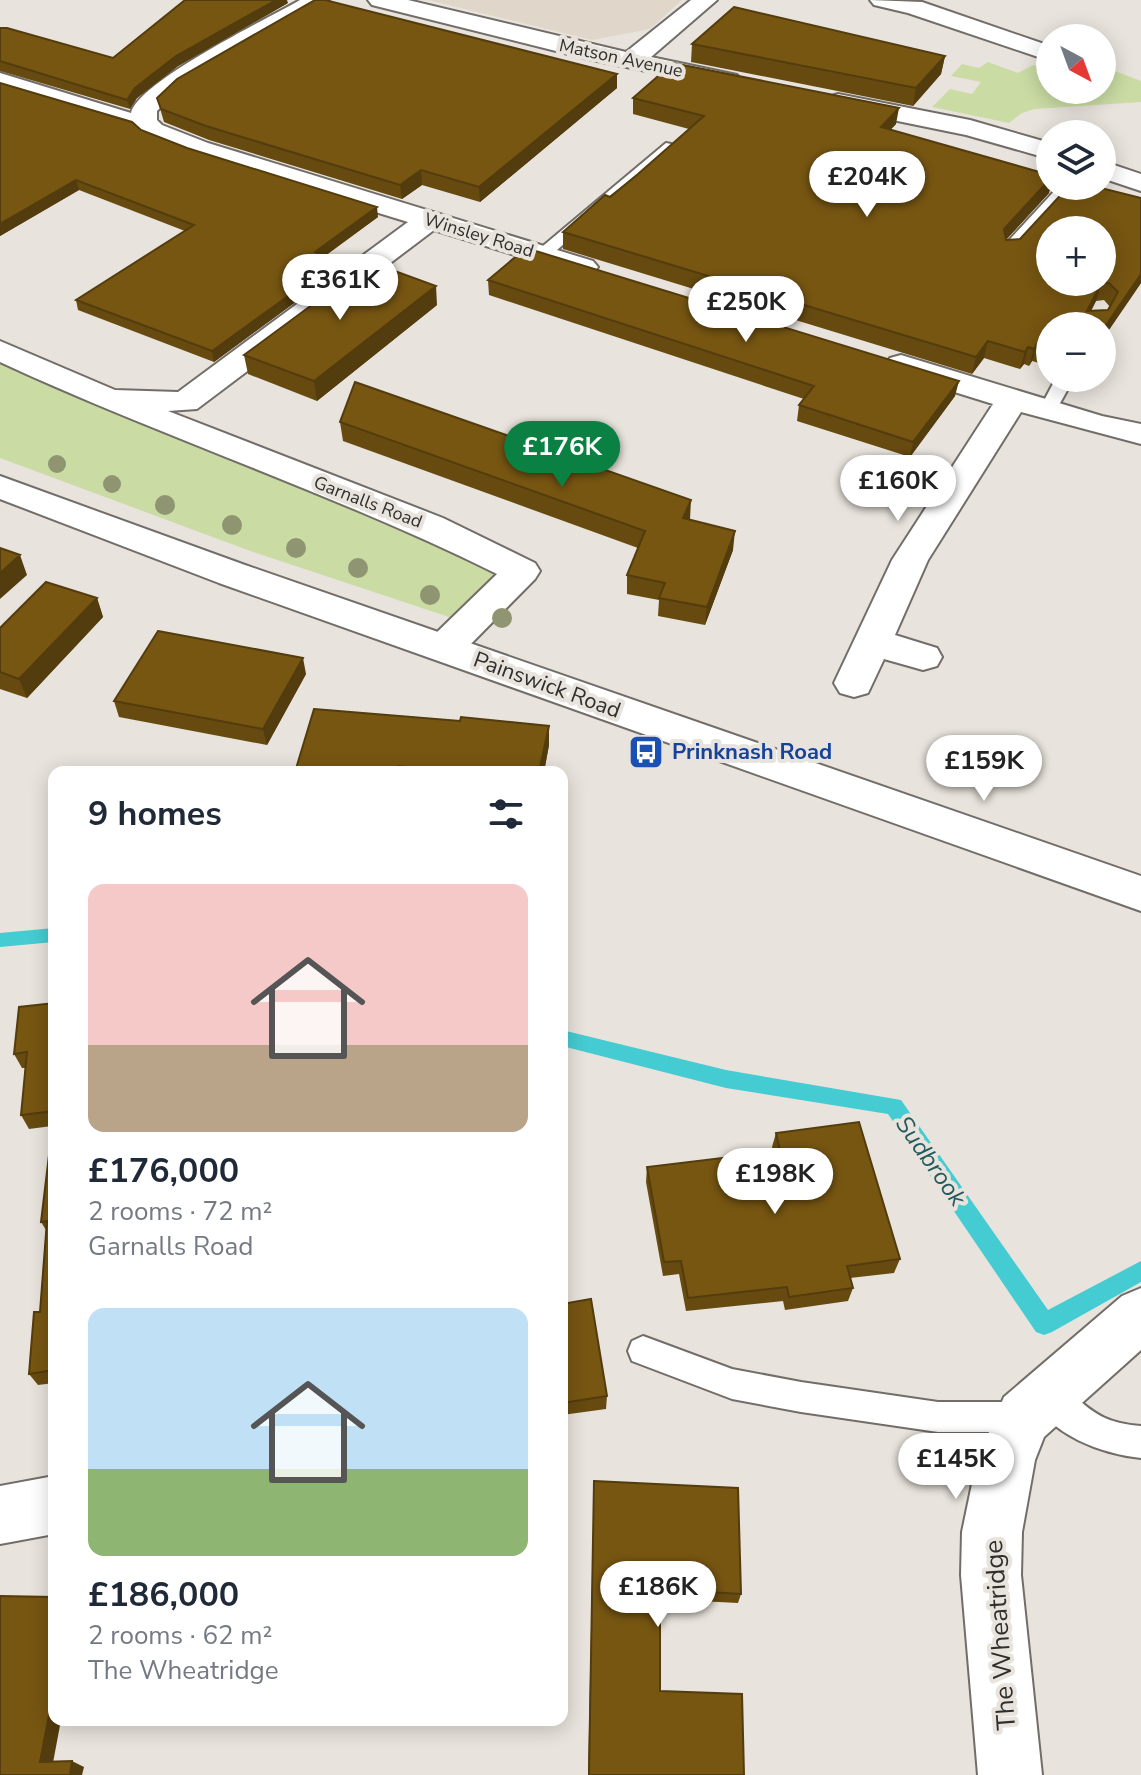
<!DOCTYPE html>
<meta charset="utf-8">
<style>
body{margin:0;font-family:"Nunito Sans",sans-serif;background:#f6f6f7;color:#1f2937;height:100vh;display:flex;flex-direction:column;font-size:30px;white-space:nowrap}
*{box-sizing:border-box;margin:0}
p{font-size:26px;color:#747a83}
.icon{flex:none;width:44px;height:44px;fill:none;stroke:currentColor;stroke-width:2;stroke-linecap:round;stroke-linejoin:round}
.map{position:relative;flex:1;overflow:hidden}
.details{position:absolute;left:48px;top:766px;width:520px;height:960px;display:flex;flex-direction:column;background:#fff;border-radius:16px;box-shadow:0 4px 20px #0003}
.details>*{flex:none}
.needle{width:52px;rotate:139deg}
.tools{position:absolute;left:1036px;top:24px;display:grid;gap:16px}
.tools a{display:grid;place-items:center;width:80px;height:80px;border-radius:50%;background:#fff;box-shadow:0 4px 20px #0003;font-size:40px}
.price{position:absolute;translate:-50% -68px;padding:0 18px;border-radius:28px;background:#fff;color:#222;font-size:26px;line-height:52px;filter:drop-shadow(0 2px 4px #0008)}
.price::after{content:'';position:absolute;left:50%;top:48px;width:24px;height:18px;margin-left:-12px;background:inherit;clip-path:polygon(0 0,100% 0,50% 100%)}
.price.current{background:#0b8043;color:#fff}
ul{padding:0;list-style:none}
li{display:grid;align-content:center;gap:16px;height:424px;padding:0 40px}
li span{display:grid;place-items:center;height:248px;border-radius:16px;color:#555}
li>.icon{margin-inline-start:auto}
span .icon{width:144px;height:144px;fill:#fffc;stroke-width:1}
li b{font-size:34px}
h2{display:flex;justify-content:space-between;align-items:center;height:96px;padding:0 40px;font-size:34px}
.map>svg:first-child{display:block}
</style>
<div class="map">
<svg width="1141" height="1775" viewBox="0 0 1141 1775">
<rect width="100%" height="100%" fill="#e8e3dc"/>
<path fill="#e0d7ca" d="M 428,0 L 682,0 L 650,29 L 592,40 Z"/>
<path fill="#cadca4" d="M 988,62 L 1018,73 L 1033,65 L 1050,71 L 1050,90 L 1102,90 L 1102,66 L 1141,81 L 1141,102 L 1035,109 L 1022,113 L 1009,123 L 932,107 L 950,89 L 972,94 L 981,82 L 951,76 L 962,64 L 979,68 Z
M 0,350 L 522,571 L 464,622 L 253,552 L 0,458 Z"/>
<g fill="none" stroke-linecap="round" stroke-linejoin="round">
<path fill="#45ccd2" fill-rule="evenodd" d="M 54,928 L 54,942 L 0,947 L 0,933 Z
M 562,1030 L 726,1070 L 901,1100 L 1048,1310 L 1141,1261 L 1141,1282 L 1052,1332 L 1044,1335 L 1036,1332 L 888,1114 L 726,1088 L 562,1046 Z"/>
<g stroke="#726d68" stroke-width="4">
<path id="lane" d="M 666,143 L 671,144 L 671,150 L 549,257 L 537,257 L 537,251 Z
M 1059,186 L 1075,186 L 1014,254 L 1002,254 L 1002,248 Z
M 1056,378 L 1074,378 L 1054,414 L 1042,414 L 1039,410 Z
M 643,1336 L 732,1369 L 801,1382 L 938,1402 L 1024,1402 L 1035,1406 L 1039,1417 L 1035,1428 L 1024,1432 L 938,1432 L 801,1412 L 732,1399 L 632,1361 L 628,1351 L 632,1341 Z
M 1047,1381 C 1088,1398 1087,1422 1141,1426 L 1141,1458 C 1103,1454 1048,1435 1032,1396 L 1036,1385 Z"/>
</g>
<g stroke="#726d68" stroke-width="4">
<path id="street" d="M 300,0 L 329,0 L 325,5 L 178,90 L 157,111 L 157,120 L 162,125 L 208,143 L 593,261 L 598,267 L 593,273 L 583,276 L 434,230 L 197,409 L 168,411 L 443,518 L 535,563 L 540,571 L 535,579 L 458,657 L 444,661 L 430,657 L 425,648 L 430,639 L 497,574 C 336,494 164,438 0,362 L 0,341 L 115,390 L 178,392 L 408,222 L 190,155 L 144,137 L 136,129 L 0,89 L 0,73 L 131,113 C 139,81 267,19 300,0 Z
M 368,0 L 408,0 L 626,52 L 691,0 L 717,0 L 651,57 L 737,75 L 741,80 L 737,85 L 728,88 L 588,59 L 372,5 Z
M 870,0 L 922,2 L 1050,46 L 1050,61 L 908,13 L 874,5 Z
M 838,94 L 970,120 L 1050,143 L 1050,159 L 966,135 L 829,107 L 825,102 L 829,97 Z
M 1102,161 L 1141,174 L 1141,191 L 1102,178 Z
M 901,355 L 1102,416 L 1141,424 L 1141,444 L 1021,412 L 928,560 L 895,635 L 937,648 L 942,657 L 937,666 L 923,670 L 884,659 L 868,693 L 854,697 L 840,693 L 834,683 L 892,560 L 993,404 L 890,372 L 885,365 L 890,358 Z
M 1141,1288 L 1141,1350 L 1044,1437 L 1035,1460 L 1022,1532 L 1021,1575 L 1042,1775 L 978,1775 L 961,1575 L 962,1532 L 977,1460 L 1004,1397 L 1122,1296 Z
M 54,1476 L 54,1534 L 0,1544 L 0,1486 Z"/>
</g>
<g stroke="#726d68" stroke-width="4">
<path id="secondary" d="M 0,476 L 245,565 L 1141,876 L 1141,911 L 219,583 L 0,499 Z"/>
</g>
<use href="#lane" fill="#fff" fill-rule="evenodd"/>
<use href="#street" fill="#fff" fill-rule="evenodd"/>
<use href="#secondary" fill="#fff" fill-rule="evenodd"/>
</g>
<g fill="#8f9571">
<circle cx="57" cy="464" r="9"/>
<circle cx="112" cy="484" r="9"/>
<circle cx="165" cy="505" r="10"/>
<circle cx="232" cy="525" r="10"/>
<circle cx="296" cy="548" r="10"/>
<circle cx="358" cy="568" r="10"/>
<circle cx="430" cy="595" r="10"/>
<circle cx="502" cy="618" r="10"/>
</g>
<path fill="#664a0f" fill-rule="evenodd" d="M 288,3 L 178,66 L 137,98 L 130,109 L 0,71 L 0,28 L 113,58 Z
M 692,44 L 945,56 L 941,74 L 913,106 L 691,62 Z
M 617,74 L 617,88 L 480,202 L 422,185 L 402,199 L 209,140 L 164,122 L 157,98 Z
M 0,83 L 141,130 L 187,148 L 378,217 L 325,255 L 339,270 L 214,362 L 78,310 L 76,300 L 185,231 L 79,190 L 0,236 Z
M 633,98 L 896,124 L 890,130 L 1049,193 L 1006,240 L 1020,239 L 1141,198 L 1141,283 L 1102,340 L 1050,326 L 1050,366 L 1032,361 L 1029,366 L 1024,364 L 1020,369 L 984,358 L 972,374 L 563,249 L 563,232 L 638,174 L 689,129 L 633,114 ZM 1104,300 L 1110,307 L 1108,310 L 1091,311 L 1096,301 Z
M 488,280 L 955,396 L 910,457 L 797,421 L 799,405 L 804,399 L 489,295 Z
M 437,305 L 317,401 L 248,374 L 244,355 Z
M 340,422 L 689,520 L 733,550 L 705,625 L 658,616 L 659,600 L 627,594 L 627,575 L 638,548 L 343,441 Z
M 97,598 L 103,617 L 27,698 L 0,689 L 0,628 Z
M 306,674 L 267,745 L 119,717 L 114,701 Z
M 549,745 L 544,772 L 295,772 Z
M 54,1003 L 54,1383 L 38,1385 L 29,1374 L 40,1312 L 46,1230 L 41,1222 L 52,1126 L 29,1129 L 21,1115 L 25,1068 L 22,1068 L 14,1054 Z
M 776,1133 L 900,1259 L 894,1273 L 850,1278 L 853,1288 L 848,1301 L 785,1310 L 783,1301 L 686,1311 L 679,1274 L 663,1276 L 646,1182 L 647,1167 L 774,1152 L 772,1147 Z
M 562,1304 L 607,1396 L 606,1409 L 562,1415 Z
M 594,1481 L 741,1594 L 738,1603 L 660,1599 L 660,1691 L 588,1775 Z"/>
<path fill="#533c0d" d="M 276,0 L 287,0 L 288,3 L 178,66 L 137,98 L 130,109 L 127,100 L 135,88 L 176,56 Z
M 945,56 L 941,74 L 913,106 L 916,88 Z
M 617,74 L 617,88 L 480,202 L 479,187 Z
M 899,108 L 896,124 L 878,143 L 881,127 Z
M 421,170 L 422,185 L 402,199 L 400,185 Z
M 1050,179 L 1051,186 L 1049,193 L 1000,246 L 1004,229 Z
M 76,180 L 79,190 L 0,236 L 0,224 Z
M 377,207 L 378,217 L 317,262 L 315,252 Z
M 338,260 L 339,270 L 214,362 L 212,351 Z
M 1141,274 L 1141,283 L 1102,340 L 1102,331 Z
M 1101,284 L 1096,301 L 1083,326 L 1087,311 Z
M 436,286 L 437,305 L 317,401 L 314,381 Z
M 988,341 L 984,358 L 972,374 L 976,357 Z
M 1037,344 L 1032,361 L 1029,366 L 1034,349 Z
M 1028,347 L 1024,364 L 1020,369 L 1025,352 Z
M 959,381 L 955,396 L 910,457 L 913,442 Z
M 691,500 L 690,519 L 681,537 L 683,518 Z
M 735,531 L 733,550 L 705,625 L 707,607 Z
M 20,555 L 27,575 L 0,599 L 0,573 Z
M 97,598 L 103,617 L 27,698 L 19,679 Z
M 303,658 L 306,674 L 267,745 L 263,729 Z
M 549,726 L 549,745 L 544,772 L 539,772 Z
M 54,1689 L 54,1720 L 61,1720 L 52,1768 L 40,1762 Z
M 72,1761 L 84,1767 L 82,1775 L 70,1775 Z"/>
<path fill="#775612" stroke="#533c0d" stroke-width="2" fill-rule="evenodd" d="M 185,0 L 276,0 L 176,56 L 135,88 L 127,100 L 0,61 L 0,28 L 7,28 L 113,58 Z
M 315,0 L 325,0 L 617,74 L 479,187 L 421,170 L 400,185 L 206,126 L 161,109 L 157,98 L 177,79 Z
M 734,7 L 945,56 L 916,88 L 692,44 Z
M 673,63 L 899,108 L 881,127 L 1050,175 L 1050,179 L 1004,229 L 1006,240 L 1020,239 L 1069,186 L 1093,186 L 1141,198 L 1141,274 L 1102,331 L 1102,326 L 1050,326 L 1050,348 L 1037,344 L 1034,349 L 1028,347 L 1025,352 L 988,341 L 976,357 L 563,232 L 605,195 L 610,197 L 638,174 L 704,116 L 633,98 ZM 1050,230 L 1102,230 L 1102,282 L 1050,282 ZM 1109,283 L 1118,292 L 1108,310 L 1087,311 L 1101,284 Z
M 0,83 L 132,122 L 141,130 L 187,148 L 377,207 L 315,252 L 338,260 L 212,351 L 76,300 L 194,225 L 76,180 L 0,224 Z
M 526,248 L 959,381 L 913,442 L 799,405 L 814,386 L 488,280 Z
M 370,262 L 436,286 L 314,381 L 244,355 Z
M 355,382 L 691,500 L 683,518 L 735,531 L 707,607 L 659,598 L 665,583 L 627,575 L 645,531 L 340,422 Z
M 0,548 L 20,555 L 0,573 Z
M 46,582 L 97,598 L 19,679 L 0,672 L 0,628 Z
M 158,631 L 303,658 L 263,729 L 114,701 Z
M 314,709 L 460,721 L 461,717 L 549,726 L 539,772 L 453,772 L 398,766 L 397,772 L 295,772 Z
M 54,1003 L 54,1111 L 21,1115 L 27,1052 L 14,1054 L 19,1007 Z
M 54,1113 L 54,1370 L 29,1374 L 34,1312 L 40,1312 L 47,1221 L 41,1222 Z
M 859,1122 L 900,1259 L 847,1266 L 853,1288 L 789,1297 L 787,1287 L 688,1298 L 681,1261 L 664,1262 L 647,1167 L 780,1151 L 776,1133 Z
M 591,1299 L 607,1396 L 562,1403 L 562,1304 Z
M 594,1481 L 738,1488 L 741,1594 L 660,1589 L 660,1691 L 742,1694 L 744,1775 L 589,1775 Z
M 0,1596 L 54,1597 L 54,1689 L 40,1762 L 72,1761 L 70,1775 L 0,1775 Z"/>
<defs>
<g id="bus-square" transform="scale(1.8)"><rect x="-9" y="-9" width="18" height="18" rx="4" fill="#1a4fb4" stroke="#e8e3dc"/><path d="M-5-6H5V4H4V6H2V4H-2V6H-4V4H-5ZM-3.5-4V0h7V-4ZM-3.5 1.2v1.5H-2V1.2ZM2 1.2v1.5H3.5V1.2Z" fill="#fff"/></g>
</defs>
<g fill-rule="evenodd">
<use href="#bus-square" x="646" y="752"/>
</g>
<g text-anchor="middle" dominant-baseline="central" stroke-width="8" stroke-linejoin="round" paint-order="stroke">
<g font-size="18" fill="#312f2d" stroke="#e8e3dc">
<text transform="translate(621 58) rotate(12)">Matson Avenue</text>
<text transform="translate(479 235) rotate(17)">Winsley Road</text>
<text transform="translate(368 502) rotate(21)">Garnalls Road</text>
</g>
<g font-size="22" fill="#312f2d" stroke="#e8e3dc">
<text transform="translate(547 685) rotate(20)">Painswick Road</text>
</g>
<g font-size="22" font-weight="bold" fill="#164399" stroke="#e8e3dc" text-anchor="start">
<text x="672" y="752">Prinknash Road</text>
</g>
<g font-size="24" font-style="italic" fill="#235a5d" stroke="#e8e3dc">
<text transform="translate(931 1161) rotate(55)">Sudbrook</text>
</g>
<g font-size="26" fill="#312f2d" stroke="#e8e3dc">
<text transform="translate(1000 1635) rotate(-94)">The Wheatridge</text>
</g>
</g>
</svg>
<div class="tools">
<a><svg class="needle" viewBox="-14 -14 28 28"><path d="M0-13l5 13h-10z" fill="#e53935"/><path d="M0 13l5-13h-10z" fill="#747a83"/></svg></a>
<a><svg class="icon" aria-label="layers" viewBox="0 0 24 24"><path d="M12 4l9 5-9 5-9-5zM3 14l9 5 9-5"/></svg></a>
<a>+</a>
<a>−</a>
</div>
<b class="price" style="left:867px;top:219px">£204K</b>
<b class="price" style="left:340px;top:322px">£361K</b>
<b class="price" style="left:746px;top:344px">£250K</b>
<b class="price current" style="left:562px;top:489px">£176K</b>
<b class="price" style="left:898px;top:523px">£160K</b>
<b class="price" style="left:984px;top:803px">£159K</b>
<b class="price" style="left:775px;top:1216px">£198K</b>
<b class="price" style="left:956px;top:1501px">£145K</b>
<b class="price" style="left:658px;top:1629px">£186K</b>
<section class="details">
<h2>9 homes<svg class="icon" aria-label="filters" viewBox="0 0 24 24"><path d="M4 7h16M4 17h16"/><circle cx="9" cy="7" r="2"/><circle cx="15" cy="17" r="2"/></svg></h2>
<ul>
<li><span style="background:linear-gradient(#f6c9c9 65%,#b9a48a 0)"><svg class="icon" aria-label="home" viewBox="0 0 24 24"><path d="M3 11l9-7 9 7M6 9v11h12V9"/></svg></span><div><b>£176,000</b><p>2 rooms · 72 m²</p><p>Garnalls Road</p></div></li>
<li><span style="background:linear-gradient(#bfe0f5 65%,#8fb573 0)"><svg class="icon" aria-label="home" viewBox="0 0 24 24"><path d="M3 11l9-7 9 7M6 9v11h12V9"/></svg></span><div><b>£186,000</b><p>2 rooms · 62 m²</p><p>The Wheatridge</p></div></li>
</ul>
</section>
</div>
